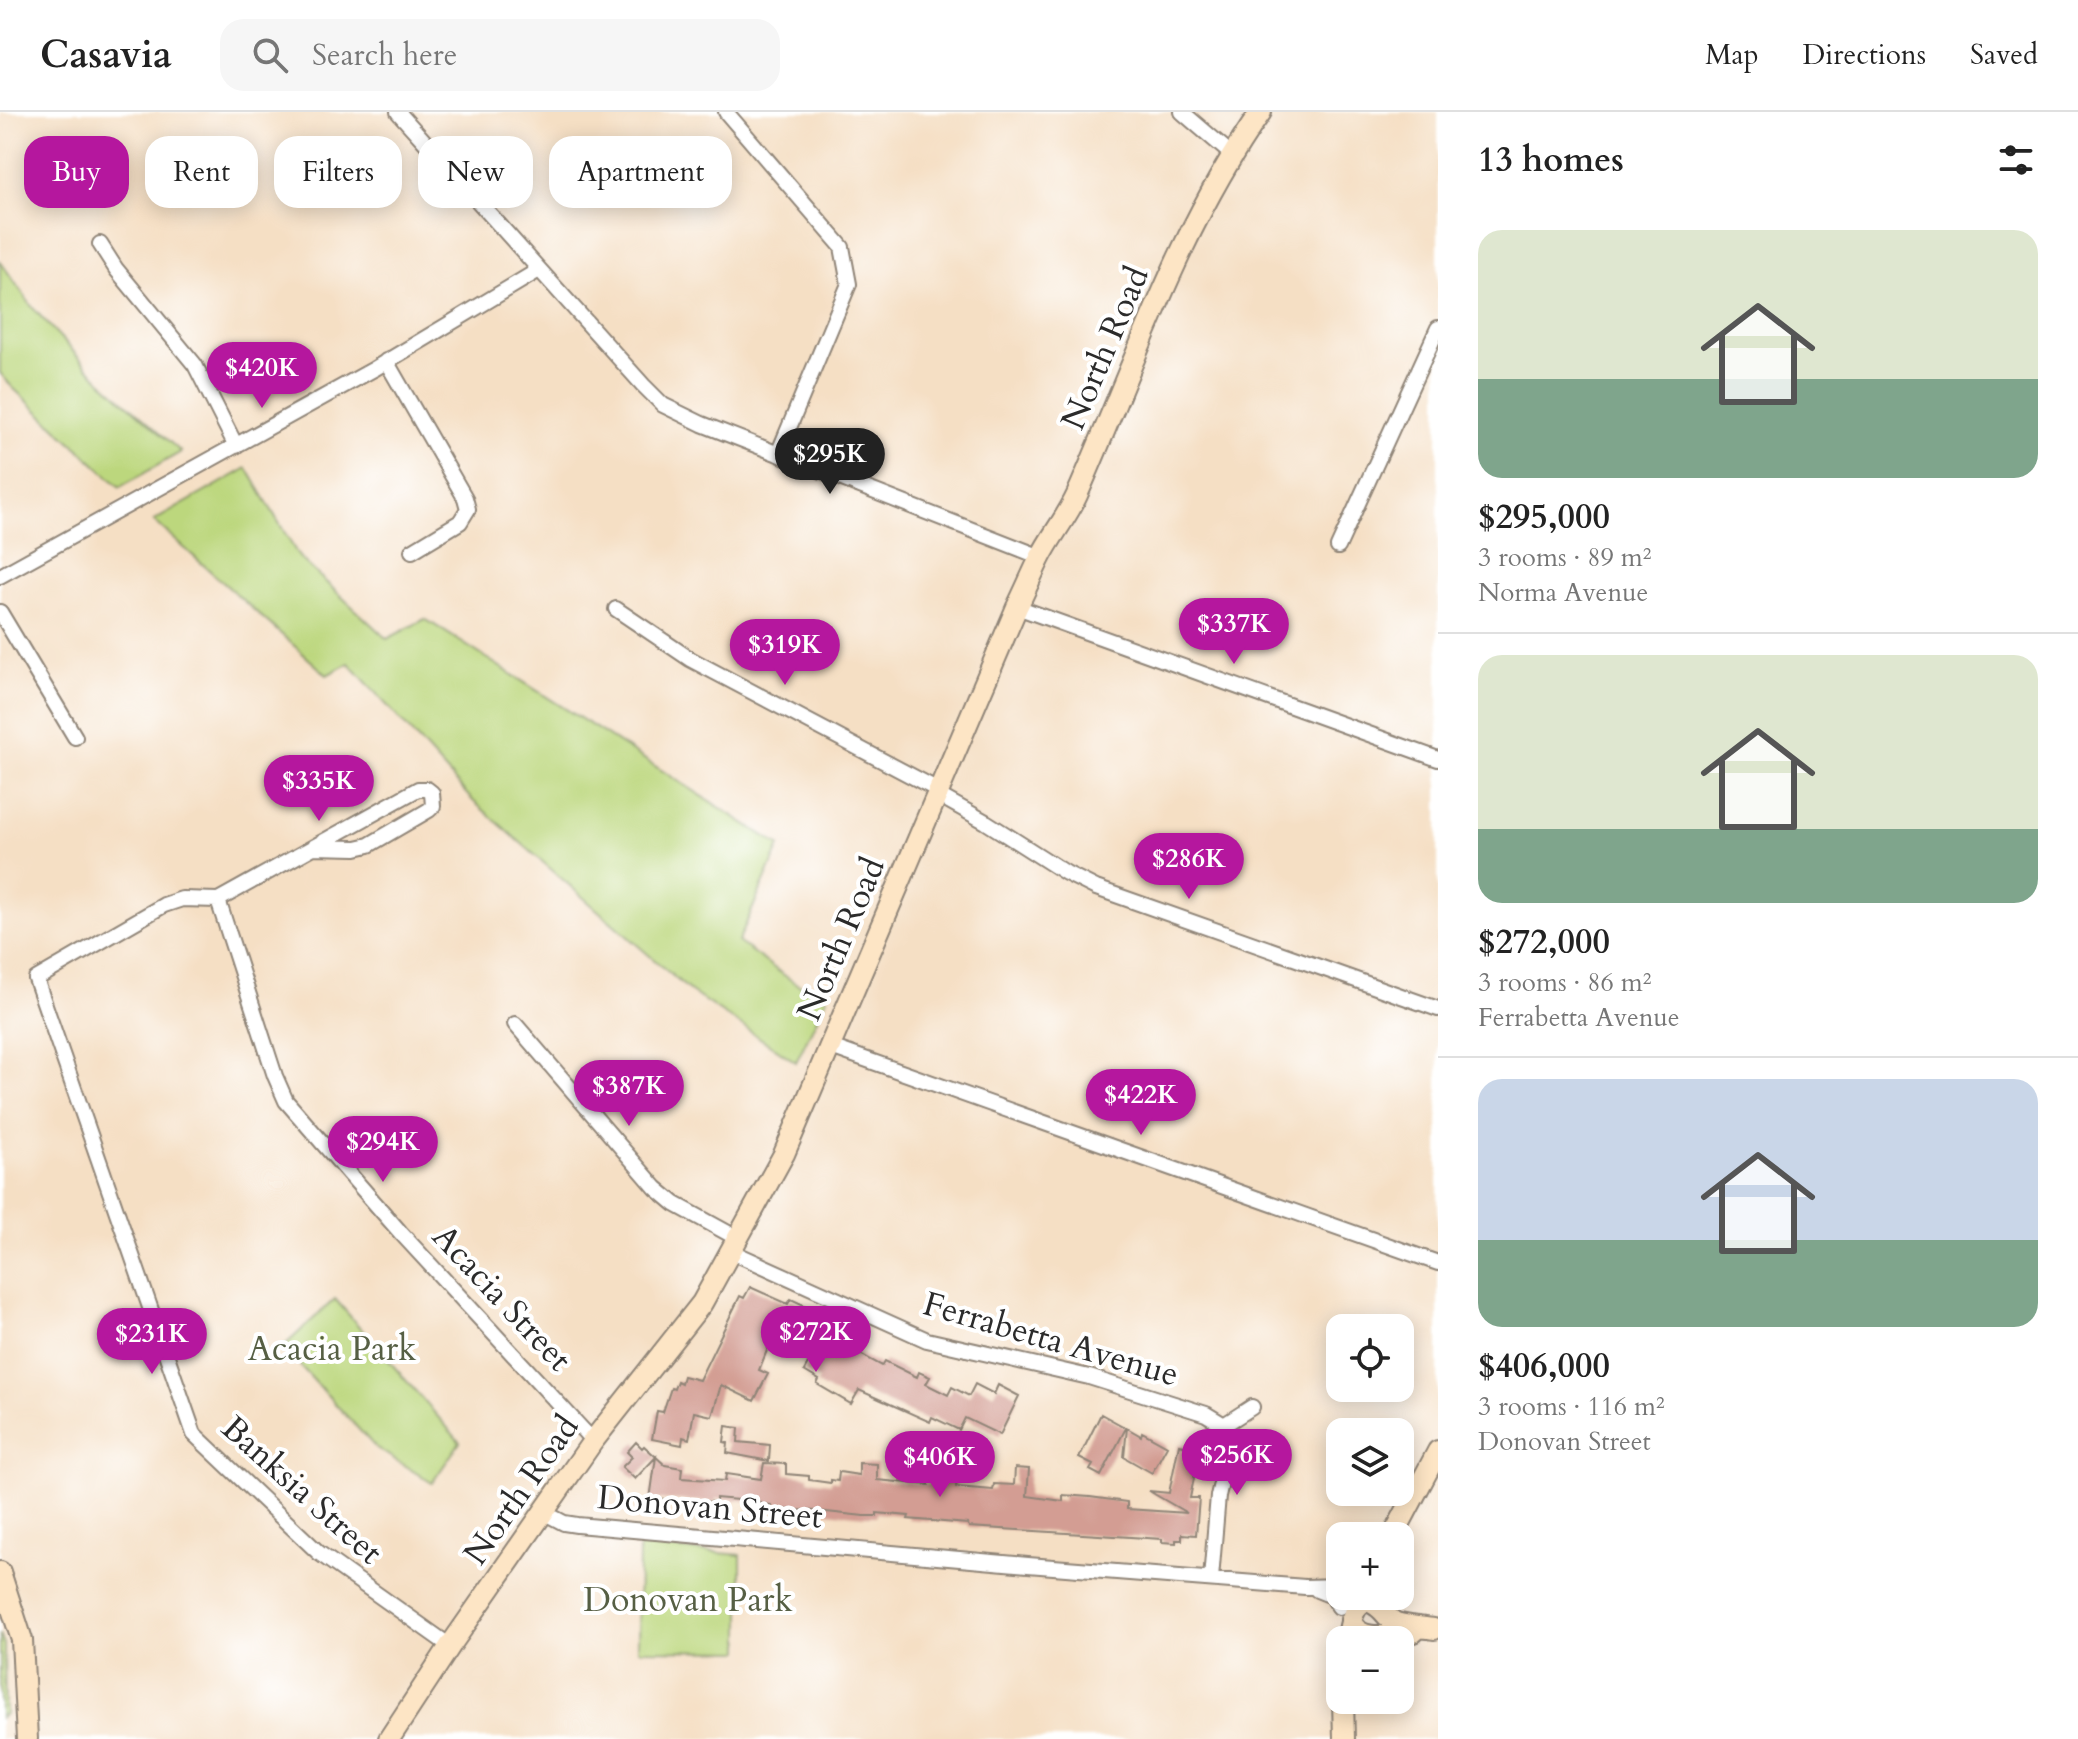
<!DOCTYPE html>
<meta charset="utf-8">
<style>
body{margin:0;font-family:Cardo,serif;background:#f6f6f6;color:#222;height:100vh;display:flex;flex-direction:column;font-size:30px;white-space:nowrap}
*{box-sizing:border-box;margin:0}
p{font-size:26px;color:#767676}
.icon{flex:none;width:44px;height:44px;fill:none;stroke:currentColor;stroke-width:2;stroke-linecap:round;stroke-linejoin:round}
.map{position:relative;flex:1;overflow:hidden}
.details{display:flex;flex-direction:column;background:#fff;width:640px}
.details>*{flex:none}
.hud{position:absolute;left:24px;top:24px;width:760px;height:72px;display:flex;gap:16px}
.tools{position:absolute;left:1326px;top:1202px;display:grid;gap:16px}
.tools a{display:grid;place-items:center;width:88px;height:88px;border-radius:16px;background:#fff;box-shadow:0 4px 20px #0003;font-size:40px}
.price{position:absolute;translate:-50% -68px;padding:0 18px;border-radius:28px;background:#b5179e;color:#fff;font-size:26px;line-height:52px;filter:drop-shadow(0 2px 4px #0008)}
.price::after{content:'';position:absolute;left:50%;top:48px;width:24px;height:18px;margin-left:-12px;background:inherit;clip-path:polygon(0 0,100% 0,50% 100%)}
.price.active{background:#222;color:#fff}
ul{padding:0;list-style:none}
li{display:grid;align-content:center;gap:16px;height:424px;padding:0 40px}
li+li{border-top:2px solid #e0e0e0}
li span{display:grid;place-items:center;height:248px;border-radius:24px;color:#555}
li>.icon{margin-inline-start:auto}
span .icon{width:144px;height:144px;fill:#fffc;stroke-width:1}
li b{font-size:34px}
h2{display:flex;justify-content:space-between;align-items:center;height:96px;padding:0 40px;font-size:34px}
.tag{padding:0 28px;border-radius:24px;background:#fff;box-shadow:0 4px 20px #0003;font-size:28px;line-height:72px}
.tag.active{background:#b5179e;color:#fff}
header{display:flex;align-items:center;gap:48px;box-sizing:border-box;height:112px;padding:0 40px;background:#fff;border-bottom:2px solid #e0e0e0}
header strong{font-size:38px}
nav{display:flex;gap:44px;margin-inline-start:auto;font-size:28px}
.search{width:560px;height:72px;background:#f6f6f6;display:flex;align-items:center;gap:20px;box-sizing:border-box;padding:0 28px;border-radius:24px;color:#767676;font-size:30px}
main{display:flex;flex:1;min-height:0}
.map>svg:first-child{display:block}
</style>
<header>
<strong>Casavia</strong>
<div class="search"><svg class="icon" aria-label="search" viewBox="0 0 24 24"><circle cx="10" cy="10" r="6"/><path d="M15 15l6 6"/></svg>Search here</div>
<nav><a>Map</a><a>Directions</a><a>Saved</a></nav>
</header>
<main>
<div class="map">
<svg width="1438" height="1627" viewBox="0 0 1438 1627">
<rect width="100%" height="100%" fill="#fff"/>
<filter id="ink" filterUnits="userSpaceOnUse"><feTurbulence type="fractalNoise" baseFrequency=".0125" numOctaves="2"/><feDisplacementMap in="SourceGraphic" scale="16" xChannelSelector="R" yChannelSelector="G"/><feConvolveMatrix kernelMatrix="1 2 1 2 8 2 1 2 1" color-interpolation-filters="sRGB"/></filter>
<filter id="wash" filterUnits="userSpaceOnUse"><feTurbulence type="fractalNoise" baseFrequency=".006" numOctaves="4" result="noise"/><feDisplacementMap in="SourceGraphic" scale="32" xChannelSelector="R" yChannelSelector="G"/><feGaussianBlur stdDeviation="1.8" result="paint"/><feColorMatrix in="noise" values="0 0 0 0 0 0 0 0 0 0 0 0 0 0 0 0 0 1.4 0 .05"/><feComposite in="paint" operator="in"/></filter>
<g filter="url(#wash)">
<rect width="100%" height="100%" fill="#f5dfc4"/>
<path fill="#bcd77d" stroke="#748154" stroke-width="2" d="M 0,149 L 33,196 L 95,263 L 181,340 L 120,375 L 12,275 L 0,261 Z
M 247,356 L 299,445 L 387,527 L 425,507 L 780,734 L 738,830 L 795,871 L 827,886 L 796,950 L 691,880 L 472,688 L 349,551 L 327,563 L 154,409 Z
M 335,1187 L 460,1330 L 432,1371 L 375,1335 L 283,1235 Z
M 639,1434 L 741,1443 L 741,1539 L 638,1538 Z
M 0,1522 L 4,1532 L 5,1602 L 0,1606 Z"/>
<g id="blocks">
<path fill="#d39d93" d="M 750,1175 L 788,1192 L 791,1187 L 804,1193 L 801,1199 L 820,1208 L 817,1214 L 852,1234 L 851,1237 L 882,1254 L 885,1249 L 917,1265 L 919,1260 L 930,1265 L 926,1272 L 948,1283 L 952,1275 L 969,1284 L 975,1272 L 994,1282 L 998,1273 L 1019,1284 L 1000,1323 L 965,1306 L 959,1318 L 932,1305 L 930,1310 L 859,1278 L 851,1292 L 817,1272 L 819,1268 L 804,1259 L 818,1234 L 779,1216 L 776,1216 L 759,1258 L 768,1262 L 754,1289 L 721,1273 L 712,1304 L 694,1300 L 689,1327 L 683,1325 L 682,1333 L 652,1327 L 657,1299 L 663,1300 L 671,1276 L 674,1277 L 677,1269 L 681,1271 L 683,1264 L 699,1268 L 740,1184 L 744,1186 Z
M 1101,1302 L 1126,1316 L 1101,1364 L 1090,1358 L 1093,1353 L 1079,1346 Z
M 726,1314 L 739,1316 L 738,1330 L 770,1333 L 769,1349 L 727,1341 L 728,1331 L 724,1330 Z
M 1127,1316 L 1141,1324 L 1142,1320 L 1167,1334 L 1152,1361 L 1124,1345 Z
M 636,1330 L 642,1336 L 644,1334 L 665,1353 L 682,1356 L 681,1366 L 725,1369 L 726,1362 L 761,1367 L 764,1351 L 786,1352 L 786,1362 L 809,1364 L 809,1368 L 831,1371 L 831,1368 L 838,1369 L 839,1360 L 859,1363 L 859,1351 L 877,1352 L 877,1368 L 929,1373 L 930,1359 L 941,1360 L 941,1364 L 957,1366 L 956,1375 L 993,1378 L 994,1372 L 1014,1373 L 1015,1356 L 1029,1357 L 1027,1384 L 1063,1389 L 1063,1383 L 1090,1385 L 1127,1390 L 1127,1397 L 1187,1401 L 1149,1379 L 1169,1381 L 1179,1332 L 1192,1335 L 1191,1339 L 1199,1340 L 1190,1386 L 1199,1386 L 1196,1423 L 1182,1422 L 1182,1428 L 1176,1428 L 1176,1431 L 1162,1430 L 1162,1427 L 969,1415 L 968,1412 L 908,1407 L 909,1404 L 877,1401 L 877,1404 L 864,1404 L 817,1399 L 771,1397 L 771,1393 L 761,1392 L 761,1390 L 716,1386 L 716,1390 L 650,1387 L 656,1345 L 635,1367 L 622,1355 L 632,1345 L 627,1340 Z"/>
</g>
</g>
<g filter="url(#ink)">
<use href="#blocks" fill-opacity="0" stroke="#908578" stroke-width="2"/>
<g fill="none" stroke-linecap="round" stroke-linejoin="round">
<g stroke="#908578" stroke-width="18">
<path id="street" d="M 398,0 L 643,273 L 663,293 L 702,312 L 1041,445
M 726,0 L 842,135 L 849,172 L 778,342
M 1182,0 L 1231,42
M 100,132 L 116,157 L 195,253 L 236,334
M 386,249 L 465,386 L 468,397 L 460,410 L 412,439
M 1338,435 L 1438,216
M 0,464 L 374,257 L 539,158
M 1017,495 L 1438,647
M 616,497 L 690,547 L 940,679
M 0,500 L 75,625
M 938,683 L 986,710 L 1066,761 L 1096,776 L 1438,897
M 314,735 L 356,736 L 369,733 L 429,698 L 433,694 L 432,681 L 427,677 L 418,677 L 218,788 L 182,787 L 164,793 L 36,867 L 194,1322 L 319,1441 L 450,1534
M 218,788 L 275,964 L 286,989 L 400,1120 L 593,1329
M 515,912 L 656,1076 L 675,1092 L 737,1126
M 831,935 L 1438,1151
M 730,1139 L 927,1228 L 1089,1265 L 1206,1302 L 1224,1313
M 543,1400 L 564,1411 L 577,1413 L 1028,1453 L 1305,1475 L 1340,1474
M 1211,1467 L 1218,1384 L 1230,1333 L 1224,1313 L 1252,1295
M 1317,1478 L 1332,1484 L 1339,1495"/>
</g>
<g stroke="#908578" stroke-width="24">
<path id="secondary" d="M 1393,1424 L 1438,1339
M 0,1460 L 22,1528 L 27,1627
M 1351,1508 C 1358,1533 1394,1522 1414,1520
M 1347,1528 C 1350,1515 1354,1477 1377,1494 C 1385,1499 1387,1507 1396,1511 C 1408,1515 1422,1515 1434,1517
M 1343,1588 L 1344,1627
M 389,1627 L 450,1534 L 593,1329 L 702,1191 L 784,1042 L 1017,495 C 1025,479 1032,462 1040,446 C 1051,424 1067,405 1077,383 C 1134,254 1179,116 1261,0"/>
</g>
<use href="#street" stroke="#fff" stroke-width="14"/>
<use href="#secondary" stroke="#fde5c5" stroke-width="20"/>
</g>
</g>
<g text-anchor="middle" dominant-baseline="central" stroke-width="8" stroke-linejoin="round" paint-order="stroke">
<g font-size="34" fill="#2b2b2b" stroke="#fff">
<text transform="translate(1105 236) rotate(-67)">North Road</text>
<text transform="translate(841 827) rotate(-67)">North Road</text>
<text transform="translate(502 1186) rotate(47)">Acacia Street</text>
<text transform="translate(1051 1227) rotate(16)">Ferrabetta Avenue</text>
<text transform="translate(302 1378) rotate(42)">Banksia Street</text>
<text transform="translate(521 1378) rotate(-55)">North Road</text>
<text transform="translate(710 1395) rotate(5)">Donovan Street</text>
</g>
<g font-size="34" fill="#565f44" stroke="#fff">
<text x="332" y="1237">Acacia Park</text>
<text x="688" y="1488">Donovan Park</text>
</g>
</g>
</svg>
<div class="tools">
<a><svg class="icon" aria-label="locate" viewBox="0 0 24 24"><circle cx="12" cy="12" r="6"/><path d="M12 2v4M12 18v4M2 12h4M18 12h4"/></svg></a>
<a><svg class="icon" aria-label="layers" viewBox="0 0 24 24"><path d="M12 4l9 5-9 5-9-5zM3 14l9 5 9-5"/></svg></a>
<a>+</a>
<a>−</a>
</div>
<b class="price" style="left:262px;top:298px">$420K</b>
<b class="price active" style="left:830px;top:384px">$295K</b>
<b class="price" style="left:1234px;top:554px">$337K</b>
<b class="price" style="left:785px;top:575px">$319K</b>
<b class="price" style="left:319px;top:711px">$335K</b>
<b class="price" style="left:1189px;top:789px">$286K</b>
<b class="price" style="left:629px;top:1016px">$387K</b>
<b class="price" style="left:1141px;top:1025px">$422K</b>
<b class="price" style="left:383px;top:1072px">$294K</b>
<b class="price" style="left:816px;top:1262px">$272K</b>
<b class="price" style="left:152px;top:1264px">$231K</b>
<b class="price" style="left:1237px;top:1385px">$256K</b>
<b class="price" style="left:940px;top:1387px">$406K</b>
<div class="hud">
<a class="tag active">Buy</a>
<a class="tag">Rent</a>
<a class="tag">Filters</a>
<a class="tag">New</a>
<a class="tag">Apartment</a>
</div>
</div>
<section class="details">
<h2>13 homes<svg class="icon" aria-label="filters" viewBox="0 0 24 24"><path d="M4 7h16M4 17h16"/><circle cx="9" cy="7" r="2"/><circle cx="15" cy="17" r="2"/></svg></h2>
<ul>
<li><span style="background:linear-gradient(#dfe7d0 60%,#7fa58c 0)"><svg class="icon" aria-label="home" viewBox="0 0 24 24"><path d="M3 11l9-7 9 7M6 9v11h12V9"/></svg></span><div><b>$295,000</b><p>3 rooms · 89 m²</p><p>Norma Avenue</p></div></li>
<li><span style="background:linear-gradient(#dfe7d0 70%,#7fa58c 0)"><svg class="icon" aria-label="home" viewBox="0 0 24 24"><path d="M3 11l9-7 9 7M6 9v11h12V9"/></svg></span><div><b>$272,000</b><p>3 rooms · 86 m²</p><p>Ferrabetta Avenue</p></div></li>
<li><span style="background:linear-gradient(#c9d6e8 65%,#7fa58c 0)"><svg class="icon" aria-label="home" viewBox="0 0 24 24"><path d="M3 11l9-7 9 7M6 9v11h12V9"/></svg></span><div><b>$406,000</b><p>3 rooms · 116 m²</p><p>Donovan Street</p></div></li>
</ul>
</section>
</main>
